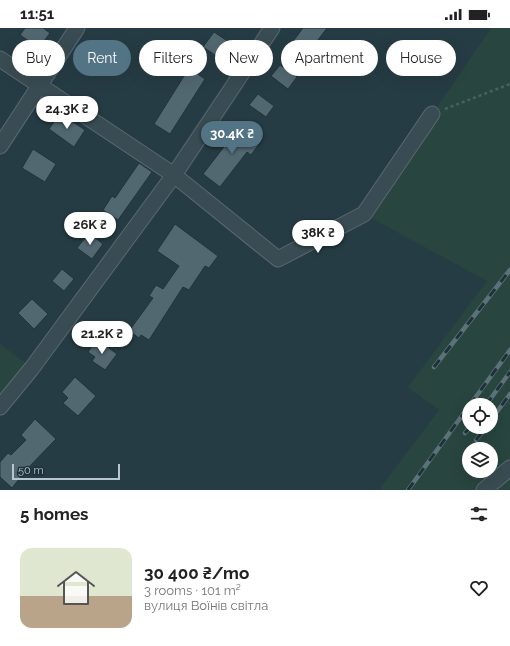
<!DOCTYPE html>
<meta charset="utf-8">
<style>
body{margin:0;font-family:Raleway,sans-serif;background:#f2f2f2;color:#222;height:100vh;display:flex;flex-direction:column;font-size:15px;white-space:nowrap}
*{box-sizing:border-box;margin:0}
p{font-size:13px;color:#767676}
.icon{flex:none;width:22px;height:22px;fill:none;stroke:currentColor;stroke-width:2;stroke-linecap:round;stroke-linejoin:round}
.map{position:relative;height:462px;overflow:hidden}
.side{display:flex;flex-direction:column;background:#fff;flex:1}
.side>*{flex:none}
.top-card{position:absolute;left:12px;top:12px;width:486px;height:36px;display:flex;gap:8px}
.tools{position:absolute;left:462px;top:370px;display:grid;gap:8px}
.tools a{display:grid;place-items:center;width:36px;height:36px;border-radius:50%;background:#fff;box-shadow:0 4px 16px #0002;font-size:20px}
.scale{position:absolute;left:12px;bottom:10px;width:108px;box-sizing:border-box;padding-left:4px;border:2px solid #b8c6cd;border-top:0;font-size:11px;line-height:14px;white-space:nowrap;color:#b8c6cd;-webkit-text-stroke:3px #1f3139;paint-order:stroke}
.price{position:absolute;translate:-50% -34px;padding:0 9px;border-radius:14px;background:#fff;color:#222;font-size:13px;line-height:26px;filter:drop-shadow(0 1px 2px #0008)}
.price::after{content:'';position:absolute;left:50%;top:24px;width:12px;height:9px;margin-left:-6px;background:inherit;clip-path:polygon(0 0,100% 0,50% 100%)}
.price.active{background:#527484;color:#fff}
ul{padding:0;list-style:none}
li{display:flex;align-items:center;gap:12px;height:100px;padding:0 20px}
li span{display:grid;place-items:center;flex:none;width:112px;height:80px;border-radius:12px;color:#555}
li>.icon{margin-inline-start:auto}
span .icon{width:48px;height:48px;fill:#fffc;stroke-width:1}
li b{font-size:17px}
h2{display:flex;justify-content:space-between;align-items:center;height:48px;padding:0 20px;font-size:17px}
.tag{padding:0 14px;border-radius:18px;background:#fff;box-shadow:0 4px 16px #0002;font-size:14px;line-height:36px}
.tag.active{background:#527484;color:#fff}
.status{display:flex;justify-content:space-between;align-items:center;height:28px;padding:0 20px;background:#fff;direction:ltr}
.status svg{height:11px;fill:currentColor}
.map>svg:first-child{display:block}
</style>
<div class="status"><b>11:51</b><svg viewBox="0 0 49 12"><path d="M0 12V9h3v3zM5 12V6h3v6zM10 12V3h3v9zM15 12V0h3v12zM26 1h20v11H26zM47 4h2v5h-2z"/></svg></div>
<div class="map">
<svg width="510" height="462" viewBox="0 0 510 462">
<rect width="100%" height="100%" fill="#263c44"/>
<path fill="#28453f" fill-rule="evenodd" d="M 491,0 L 510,0 L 510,462 L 381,462 L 381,459 L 439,382 L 408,359 L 487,253 L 364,186 ZM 469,377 L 491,377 L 491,399 L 469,399 ZM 469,421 L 491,421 L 491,443 L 469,443 Z
M 0,316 L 32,340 L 0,379 Z"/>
<path fill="#526871" stroke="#21333b" d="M 25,0 L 43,0 L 50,5 L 39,20 L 20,7 Z
M 303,0 L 327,0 L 315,16 L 324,22 L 316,34 L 291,16 Z
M 214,4 L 229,14 L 218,29 L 203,19 Z
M 280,37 L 297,49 L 288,61 L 271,48 Z
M 189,40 L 205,51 L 170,106 L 154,96 Z
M 258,66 L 274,78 L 266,89 L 249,77 Z
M 60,85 L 85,102 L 74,119 L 49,101 Z
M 238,96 L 262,112 L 251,127 L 247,124 L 220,159 L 203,146 L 230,111 L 228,109 Z
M 33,121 L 56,136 L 45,154 L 22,140 Z
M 139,135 L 152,144 L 118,192 L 103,182 L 112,168 L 115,170 Z
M 175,196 L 218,228 L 209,240 L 205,238 L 189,262 L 183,259 L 149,312 L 141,307 L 139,310 L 129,303 L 153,270 L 149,268 L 156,257 L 163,261 L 179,238 L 157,223 Z
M 89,205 L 103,216 L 92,231 L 77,220 Z
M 62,241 L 74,251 L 64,263 L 52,253 Z
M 32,271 L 48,286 L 34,301 L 18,285 Z
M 97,311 L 117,326 L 105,342 L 92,333 L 95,329 L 88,324 Z
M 75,349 L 96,368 L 78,388 L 63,375 L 68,370 L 62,364 Z
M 35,391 L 56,411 L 27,441 L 12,460 L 0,449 L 0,434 L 8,425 L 11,427 L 26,412 L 21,407 Z"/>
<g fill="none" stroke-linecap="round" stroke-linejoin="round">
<g stroke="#596971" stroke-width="17">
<path id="minor" d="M 0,31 L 174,147 L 278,231 L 364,186 L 432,86
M 0,118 L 77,0
M 0,379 L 32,340 L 174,147 L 272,0
M 484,462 L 510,440"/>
</g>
<path stroke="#48625d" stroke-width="2.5" stroke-dasharray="3 3" stroke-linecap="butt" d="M 445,81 L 510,56"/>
<use href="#minor" stroke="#3a4c53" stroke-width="15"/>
<g stroke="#5c727a" stroke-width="4.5">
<path id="rail" d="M 434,339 L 510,242
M 470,377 L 510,322
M 486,377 L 510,344
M 491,392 L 510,366
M 465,405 L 470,399
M 476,412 L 486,399
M 408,462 L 469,378"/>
</g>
<use href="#rail" stroke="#1f3139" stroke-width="3" stroke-dasharray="9" stroke-linecap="butt"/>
</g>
</svg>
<div class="tools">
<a><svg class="icon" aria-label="locate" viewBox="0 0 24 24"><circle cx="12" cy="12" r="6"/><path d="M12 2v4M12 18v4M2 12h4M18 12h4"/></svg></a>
<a><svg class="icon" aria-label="layers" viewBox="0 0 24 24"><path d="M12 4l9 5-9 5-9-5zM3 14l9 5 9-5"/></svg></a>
</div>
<div class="scale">50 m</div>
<b class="price" style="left:67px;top:102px">24.3K ₴</b>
<b class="price active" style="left:232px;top:127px">30.4K ₴</b>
<b class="price" style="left:90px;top:218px">26K ₴</b>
<b class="price" style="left:318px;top:226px">38K ₴</b>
<b class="price" style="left:102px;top:327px">21.2K ₴</b>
<div class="top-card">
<a class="tag">Buy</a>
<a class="tag active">Rent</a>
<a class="tag">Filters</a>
<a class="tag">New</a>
<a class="tag">Apartment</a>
<a class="tag">House</a>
</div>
</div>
<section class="side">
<h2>5 homes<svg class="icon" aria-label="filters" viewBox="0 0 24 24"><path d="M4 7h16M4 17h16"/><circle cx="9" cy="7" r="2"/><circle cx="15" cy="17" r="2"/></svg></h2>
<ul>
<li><span style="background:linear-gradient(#dfe7d0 60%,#b9a48a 0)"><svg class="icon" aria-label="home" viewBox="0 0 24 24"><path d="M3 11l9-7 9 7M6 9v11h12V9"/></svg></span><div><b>30 400 ₴/mo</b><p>3 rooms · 101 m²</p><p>вулиця Воїнів світла</p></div><svg class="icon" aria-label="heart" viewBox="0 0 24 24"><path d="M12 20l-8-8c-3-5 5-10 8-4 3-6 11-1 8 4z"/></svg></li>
</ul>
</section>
